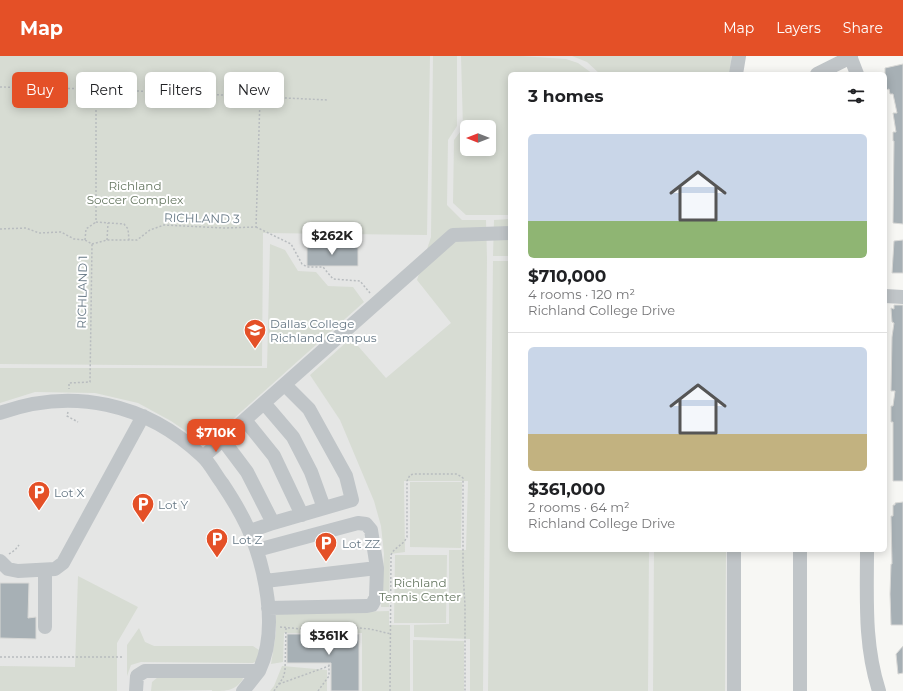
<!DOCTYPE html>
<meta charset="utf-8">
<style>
body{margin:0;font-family:Montserrat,sans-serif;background:#f6f6f6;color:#202124;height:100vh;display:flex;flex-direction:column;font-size:15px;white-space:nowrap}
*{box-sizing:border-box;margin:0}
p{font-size:13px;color:#757577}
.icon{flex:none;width:22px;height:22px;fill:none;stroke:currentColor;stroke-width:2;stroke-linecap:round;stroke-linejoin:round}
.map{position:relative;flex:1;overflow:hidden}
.side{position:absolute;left:508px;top:16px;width:379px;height:480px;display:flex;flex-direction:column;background:#fff;border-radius:6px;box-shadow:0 2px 10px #0003}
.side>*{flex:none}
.guide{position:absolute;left:12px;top:16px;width:380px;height:36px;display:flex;gap:8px}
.needle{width:26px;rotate:270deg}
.buttons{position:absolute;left:460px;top:64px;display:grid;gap:8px}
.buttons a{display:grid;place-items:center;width:36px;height:36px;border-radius:6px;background:#fff;box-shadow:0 2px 10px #0003;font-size:20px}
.price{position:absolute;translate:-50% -34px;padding:0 9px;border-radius:8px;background:#fff;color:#222;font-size:13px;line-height:26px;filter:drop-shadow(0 1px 2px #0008)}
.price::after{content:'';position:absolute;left:50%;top:24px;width:12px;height:9px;margin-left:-6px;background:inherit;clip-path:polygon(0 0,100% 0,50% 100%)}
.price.selected{background:#e45027;color:#fff}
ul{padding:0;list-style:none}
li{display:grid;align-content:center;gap:8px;height:212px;padding:0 20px}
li+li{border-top:1px solid #e0e0e0}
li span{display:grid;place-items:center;height:124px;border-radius:6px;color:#555}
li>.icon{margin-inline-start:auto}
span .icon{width:72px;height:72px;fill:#fffc;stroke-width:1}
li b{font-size:17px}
h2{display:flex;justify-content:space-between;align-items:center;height:48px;padding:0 20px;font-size:17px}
.tag{padding:0 14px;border-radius:6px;background:#fff;box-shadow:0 2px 10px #0003;font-size:14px;line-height:36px}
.tag.selected{background:#e45027;color:#fff}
header{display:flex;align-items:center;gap:24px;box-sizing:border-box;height:56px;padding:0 20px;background:#e45027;color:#fff}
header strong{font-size:19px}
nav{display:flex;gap:22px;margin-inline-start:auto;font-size:14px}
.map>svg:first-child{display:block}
</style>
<header>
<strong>Map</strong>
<nav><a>Map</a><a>Layers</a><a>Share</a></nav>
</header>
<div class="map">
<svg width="903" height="635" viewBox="0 0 903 635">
<rect width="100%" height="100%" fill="#f7f7f4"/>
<path fill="#e5e6e5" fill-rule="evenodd" d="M 0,0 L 742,0 L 741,18 L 510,18 L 510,494 L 738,494 L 737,635 L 0,635 ZM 467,71 L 489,71 L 489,93 L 467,93 Z"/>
<path fill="#d7dcd3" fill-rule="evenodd" d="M 0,0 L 430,0 L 427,179 L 263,177 L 262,310 L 0,308 Z
M 433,0 L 457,0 L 457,70 L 448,84 L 447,149 L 462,164 L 486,164 L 487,202 L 483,635 L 470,635 L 470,583 L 414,581 L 414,569 L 449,568 L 449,494 L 466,494 L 468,425 L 404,425 L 405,496 L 390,498 L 389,551 L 381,551 L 384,498 L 381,470 L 374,445 L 340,364 L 310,319 L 351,282 L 386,322 L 451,267 L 417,224 L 431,181 Z
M 461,0 L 521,0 L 566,3 L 578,7 L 593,18 L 510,18 L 510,159 L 466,159 L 453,147 L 454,84 L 463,72 ZM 467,71 L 489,71 L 489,93 L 467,93 Z
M 572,0 L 731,0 L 730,18 L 600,18 L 587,6 Z
M 510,163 L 510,200 L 493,200 L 494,164 Z
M 270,188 L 285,194 L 298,215 L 316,216 L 328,230 L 353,231 L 364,246 L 205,388 L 171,365 L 138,347 L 95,337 L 35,336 L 0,347 L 0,312 L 267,312 Z
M 493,205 L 510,205 L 510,494 L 649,494 L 648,635 L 488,635 Z
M 410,426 L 462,426 L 461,492 L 410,491 Z
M 654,494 L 726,494 L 725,635 L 653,635 Z
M 395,499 L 447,499 L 446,567 L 394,567 Z
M 78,520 L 138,551 L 117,587 L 117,635 L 0,635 L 0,610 L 75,611 Z
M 389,555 L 389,569 L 410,569 L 410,635 L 362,635 L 362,577 L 284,577 L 283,606 L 271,608 L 276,577 L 276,558 Z
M 139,572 L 145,586 L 154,590 L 253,590 L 259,594 L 257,605 L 253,607 L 141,606 L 131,609 L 127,620 L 127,589 Z
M 413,584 L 464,585 L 464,635 L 413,635 Z
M 282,610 L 327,614 L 327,635 L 270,635 L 274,630 Z
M 158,621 L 242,621 L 243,623 C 235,635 227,635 212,635 L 212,634 L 151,635 L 152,626 Z"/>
<path fill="#a7b0b5" stroke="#d9d9d7" d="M 903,8 L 903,168 L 893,167 L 894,85 L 893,85 L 893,76 L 896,76 L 893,57 L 897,57 L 893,38 L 890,38 L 889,33 L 886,34 L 885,29 L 885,12 Z
M 903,184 L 903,217 L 892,217 L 894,185 Z
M 307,191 L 358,191 L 358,210 L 307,210 Z
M 894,249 L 903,249 L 903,425 L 893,425 L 893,366 L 891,366 L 891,350 L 893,350 L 895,335 L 891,335 L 892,281 L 894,267 L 892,266 L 891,252 L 894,253 Z
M 903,446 L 903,569 L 891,569 L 890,538 L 891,508 L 892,508 L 891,460 L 893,460 L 893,449 L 895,449 L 895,447 Z
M 0,527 L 29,527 L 28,562 L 36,561 L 36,583 L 0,582 Z
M 287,578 L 359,578 L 359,635 L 331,635 L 331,607 L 287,607 Z
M 903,590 L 903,617 L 898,618 L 896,598 Z"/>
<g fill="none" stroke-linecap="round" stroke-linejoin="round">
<path stroke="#b8bcbf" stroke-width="1.5" stroke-dasharray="2 2" stroke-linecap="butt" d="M 0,31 L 96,33
M 260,42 L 256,171 L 224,172 L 164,169 L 150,174 L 137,184 L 129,184 L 128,173 L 124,168 L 96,166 L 96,33 L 328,44
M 256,171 L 291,188 L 302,208 L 307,211 L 323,211 L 333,223 L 360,225 L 370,237
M 0,173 L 26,172 L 39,177 L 61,176 L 74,183 L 85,184 L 92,188 L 90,326 L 69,327 L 69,333
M 85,184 L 86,173 L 96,166
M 107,184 L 108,167
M 92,188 L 107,184 L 129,184
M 68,356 L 67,360 L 78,366
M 9,498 L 15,494 L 19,489
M 280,571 L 302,573 L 359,572 L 370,573 L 391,578
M 0,601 L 124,601
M 279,628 L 329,610
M 274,635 L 283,622 L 285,615 L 286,572
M 318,635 L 329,620 L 329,607
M 390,635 L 391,499 C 394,491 403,490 407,481 L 407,425 L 410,419 L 414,418 L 457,418 L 463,422 L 463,515 L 465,550 L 465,635"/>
<path stroke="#c0c5c8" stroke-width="14" d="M 850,0 L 857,18
M 736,18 L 739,0
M 817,18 L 851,1
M 885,240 L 903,241
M 264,347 L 293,381 L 311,416 L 324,452
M 0,357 C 72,331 146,347 202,400 C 210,407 215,418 222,427 C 242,457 255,482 263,517 C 270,548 273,586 259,615
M 245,364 L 274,400 L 302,459
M 223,384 L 247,416 L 273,467 L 250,475
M 203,401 L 453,179 L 510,177
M 273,467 L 352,444 L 346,420 L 309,353 L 285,329
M 257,494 L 358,467 L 366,468 L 371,474 L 377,512 L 376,541 L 372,549 L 367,550 L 268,552
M 867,494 C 867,543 864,588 879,635
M 0,505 L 8,513 L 18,515 L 55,513 L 63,507 L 143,360
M 45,515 L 45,571
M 265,525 L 377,512
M 136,635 L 137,620 L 145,615 L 259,615 L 243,635
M 734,635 L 734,494
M 800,635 L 800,494"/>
</g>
<defs>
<g id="university-pin" transform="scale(1.15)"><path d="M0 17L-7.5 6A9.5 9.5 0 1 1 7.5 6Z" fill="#e45027" stroke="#fff"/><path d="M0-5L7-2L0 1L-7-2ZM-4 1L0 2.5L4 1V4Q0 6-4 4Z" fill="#fff"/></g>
<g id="parking-pin" transform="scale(1.15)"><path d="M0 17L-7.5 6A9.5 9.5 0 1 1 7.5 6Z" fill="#e45027" stroke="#fff"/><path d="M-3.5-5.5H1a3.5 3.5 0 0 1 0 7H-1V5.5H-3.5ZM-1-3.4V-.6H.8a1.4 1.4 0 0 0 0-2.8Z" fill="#fff"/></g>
</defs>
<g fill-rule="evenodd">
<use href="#university-pin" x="255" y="274"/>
<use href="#parking-pin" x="39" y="436"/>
<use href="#parking-pin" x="143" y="448"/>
<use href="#parking-pin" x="217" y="483"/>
<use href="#parking-pin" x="326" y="487"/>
</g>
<g text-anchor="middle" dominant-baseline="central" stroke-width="4" stroke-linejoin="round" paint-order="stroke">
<g font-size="12" fill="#667761" stroke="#fff">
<text x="135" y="129">Richland<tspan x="135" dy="14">Soccer Complex</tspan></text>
<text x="420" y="526">Richland<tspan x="420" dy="14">Tennis Center</tspan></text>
</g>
<g font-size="12" fill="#667885" stroke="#fff">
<text transform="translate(202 162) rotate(1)">RICHLAND 3</text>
<text transform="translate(82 236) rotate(-89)">RICHLAND 1</text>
</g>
<g font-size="12" fill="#667885" stroke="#fff" text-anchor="start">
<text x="270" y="267">Dallas College<tspan x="270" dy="14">Richland Campus</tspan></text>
<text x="54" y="436">Lot X</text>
<text x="158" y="448">Lot Y</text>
<text x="232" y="483">Lot Z</text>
<text x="342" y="487">Lot ZZ</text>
</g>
</g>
</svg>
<div class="buttons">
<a><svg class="needle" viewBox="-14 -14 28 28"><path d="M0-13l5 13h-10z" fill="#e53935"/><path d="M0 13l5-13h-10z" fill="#757577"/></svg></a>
</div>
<b class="price" style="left:332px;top:200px">$262K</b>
<b class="price selected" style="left:216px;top:397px">$710K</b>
<b class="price" style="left:329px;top:600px">$361K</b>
<div class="guide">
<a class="tag selected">Buy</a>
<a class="tag">Rent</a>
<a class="tag">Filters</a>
<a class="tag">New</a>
</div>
<section class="side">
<h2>3 homes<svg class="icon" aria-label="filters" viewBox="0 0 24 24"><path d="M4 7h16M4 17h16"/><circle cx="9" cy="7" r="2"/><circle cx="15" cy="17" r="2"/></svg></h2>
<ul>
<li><span style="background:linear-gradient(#c9d6e8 70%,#8fb573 0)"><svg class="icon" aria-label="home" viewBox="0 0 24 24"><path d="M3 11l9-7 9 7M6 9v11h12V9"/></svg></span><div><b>$710,000</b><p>4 rooms · 120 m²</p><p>Richland College Drive</p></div></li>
<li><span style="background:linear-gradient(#c9d6e8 70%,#c2b280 0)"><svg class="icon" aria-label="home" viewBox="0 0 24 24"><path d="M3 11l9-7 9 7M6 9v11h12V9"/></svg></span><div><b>$361,000</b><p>2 rooms · 64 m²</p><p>Richland College Drive</p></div></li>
</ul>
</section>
</div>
